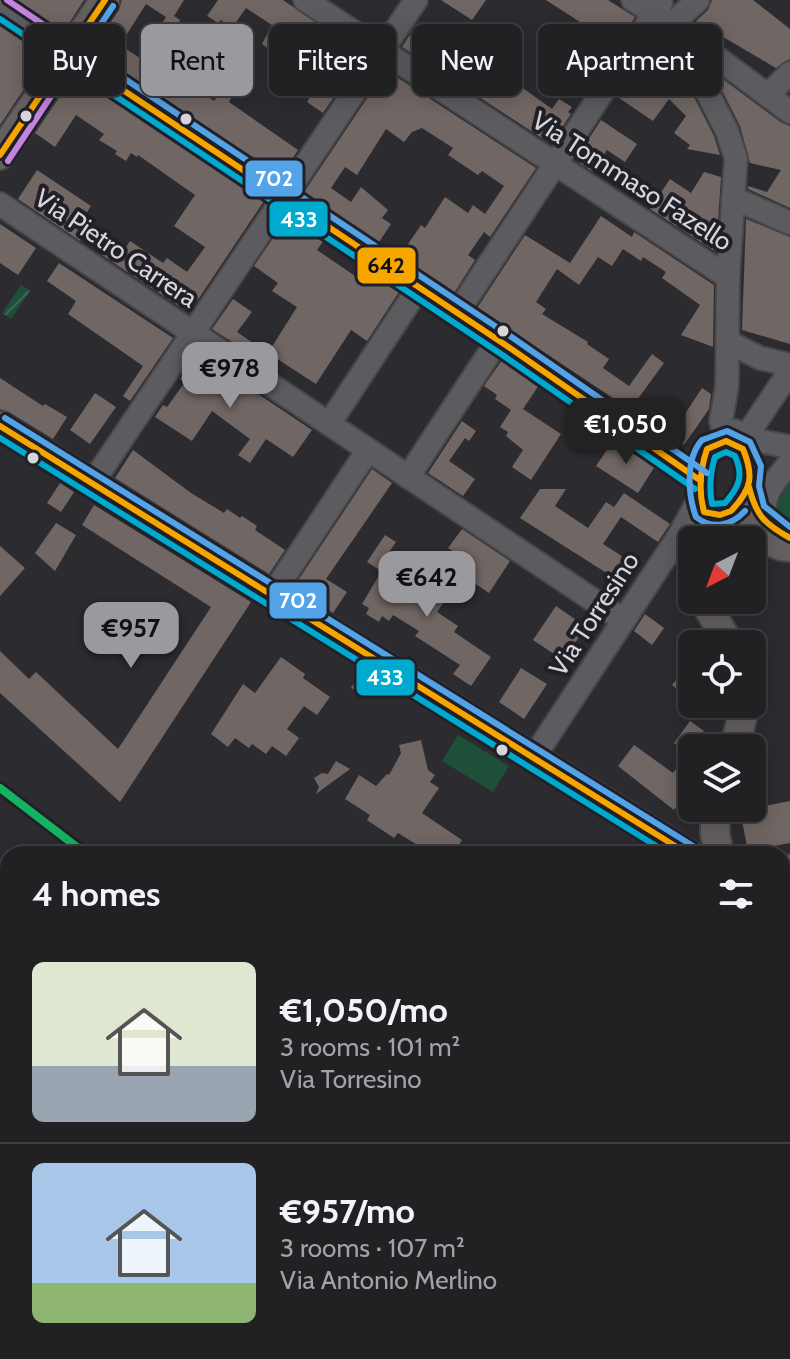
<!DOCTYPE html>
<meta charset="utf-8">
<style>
body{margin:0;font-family:Cabin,sans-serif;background:#29292c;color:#f1f3f6;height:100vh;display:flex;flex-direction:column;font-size:30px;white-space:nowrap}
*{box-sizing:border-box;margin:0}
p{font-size:26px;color:#a2a3a6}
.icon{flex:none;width:44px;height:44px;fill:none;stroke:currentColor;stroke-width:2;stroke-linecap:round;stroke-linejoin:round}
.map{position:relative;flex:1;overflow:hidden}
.panel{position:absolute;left:0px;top:846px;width:790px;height:514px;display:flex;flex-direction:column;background:#212124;border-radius:24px 24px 0 0;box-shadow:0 4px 20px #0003,0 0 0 2px #3e3e41}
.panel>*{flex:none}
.guide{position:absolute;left:24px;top:24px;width:742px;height:72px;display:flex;gap:16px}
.needle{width:52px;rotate:222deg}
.tools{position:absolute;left:678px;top:526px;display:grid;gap:16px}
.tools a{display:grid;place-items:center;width:88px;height:88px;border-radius:12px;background:#212124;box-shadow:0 4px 20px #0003,0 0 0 2px #3e3e41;font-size:40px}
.price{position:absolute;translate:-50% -68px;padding:0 18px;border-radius:16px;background:#9a9a9e;color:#111;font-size:26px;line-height:52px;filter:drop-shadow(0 2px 4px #0008)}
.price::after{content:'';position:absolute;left:50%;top:48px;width:24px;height:18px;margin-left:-12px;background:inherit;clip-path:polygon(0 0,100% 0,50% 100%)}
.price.current{background:#222;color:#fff}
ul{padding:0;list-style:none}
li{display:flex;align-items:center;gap:24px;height:200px;padding:0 32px}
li+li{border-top:2px solid #3e3e41}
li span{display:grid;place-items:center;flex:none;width:224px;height:160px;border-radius:12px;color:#555}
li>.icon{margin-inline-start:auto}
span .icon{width:96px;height:96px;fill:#fffc;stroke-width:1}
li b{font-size:34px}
h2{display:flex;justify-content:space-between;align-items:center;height:96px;padding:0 32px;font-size:34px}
.pill{padding:0 28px;border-radius:12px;background:#212124;box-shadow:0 4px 20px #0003,0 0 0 2px #3e3e41;font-size:28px;line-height:72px}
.pill.current{background:#9a9a9e;color:#111}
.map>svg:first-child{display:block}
</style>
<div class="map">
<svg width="790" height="1359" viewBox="0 0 790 1359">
<defs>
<pattern id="grass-tufts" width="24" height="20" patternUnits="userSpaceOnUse" patternTransform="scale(2)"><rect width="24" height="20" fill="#1d4f39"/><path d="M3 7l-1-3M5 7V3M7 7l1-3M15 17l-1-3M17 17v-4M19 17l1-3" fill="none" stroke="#3d6755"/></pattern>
<pattern id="garden-furrows" width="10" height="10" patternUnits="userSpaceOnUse" patternTransform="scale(2)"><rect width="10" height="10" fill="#1d4f39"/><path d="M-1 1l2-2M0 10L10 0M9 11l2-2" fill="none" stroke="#3d6755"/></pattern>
</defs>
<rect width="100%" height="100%" fill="#2c2c30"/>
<path fill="url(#grass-tufts)" d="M 790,481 L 790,527 L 780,519 L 776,506 Z"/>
<path fill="url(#garden-furrows)" d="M 21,285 L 30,291 L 11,319 L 2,313 Z"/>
<path fill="#1d4f39" d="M 458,735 L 509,766 L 493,792 L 442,761 Z"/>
<path fill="#706664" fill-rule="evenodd" d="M 15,0 L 84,0 L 68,25 L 55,27 Z
M 122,0 L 184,0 L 174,16 L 180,20 L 162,50 L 194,71 L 190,76 L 196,80 L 192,86 L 214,101 L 221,91 L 231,98 L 229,102 L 298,150 L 281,176 L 97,55 L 96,43 L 119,10 ZM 146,4 L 166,17 L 140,58 L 120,45 Z
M 218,0 L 283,0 L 363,54 L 323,113 L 307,102 L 321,80 L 303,65 L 298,71 L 262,44 L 272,25 L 246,8 L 232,28 L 221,20 L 218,23 L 207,16 Z
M 441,0 L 486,0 L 472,20 Z
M 546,0 L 608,0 L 635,17 L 593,82 L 574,70 L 597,33 Z
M 712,0 L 753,0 L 790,29 L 790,59 L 776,68 L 696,21 L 708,10 Z
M 0,24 L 40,50 L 42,62 L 0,125 Z
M 414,28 L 442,46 L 450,35 L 465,45 L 459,53 L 480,66 L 491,50 L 507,60 L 499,71 L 552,109 L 559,99 L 572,107 L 568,112 L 571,114 L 551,144 L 402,47 Z
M 655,38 L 689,87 L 714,136 L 720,155 L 687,149 L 690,145 L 674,133 L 686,116 L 669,99 L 653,121 L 616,96 Z
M 555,58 L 567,65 L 557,82 L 545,75 Z
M 386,70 L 536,168 L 490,237 L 484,232 L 468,255 L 475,260 L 454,293 L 400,256 L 421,225 L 425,228 L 445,197 L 468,213 L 473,205 L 485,214 L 504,186 L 482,171 L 478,175 L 448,155 L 453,148 L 422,128 L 412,132 L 404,142 L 386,129 L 357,175 L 345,167 L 331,188 L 351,202 L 361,187 L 388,210 L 382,218 L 391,224 L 379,242 L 304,192 Z
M 712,71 L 782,123 L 790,126 L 790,208 L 748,189 L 748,186 L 767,192 L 781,170 L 750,163 L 740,126 Z
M 82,79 L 264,201 L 189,313 L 102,255 L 113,240 L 125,249 L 130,241 L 163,263 L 167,258 L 187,272 L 205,247 L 174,226 L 195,195 L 138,155 L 137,157 L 131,153 L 126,161 L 115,154 L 117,151 L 99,140 L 104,134 L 76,115 L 55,147 L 35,133 L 69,83 Z
M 601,120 L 637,144 L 625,162 L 607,150 L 593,172 L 575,160 Z
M 37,170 L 91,206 L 78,226 L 86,232 L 80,241 L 18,199 Z
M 704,172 L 721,177 L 716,252 L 650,209 L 670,179 L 691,193 Z
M 288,216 L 324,240 L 317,250 L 358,278 L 364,268 L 399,292 L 367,341 L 351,330 L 316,384 L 268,353 L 297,307 L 272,291 L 278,283 L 254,266 Z
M 601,216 L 632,237 L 634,232 L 714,285 L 713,347 L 681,335 L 700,305 L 662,278 L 666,272 L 643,257 L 641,261 L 623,249 L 612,266 L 598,257 L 579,285 L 557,269 L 536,302 L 546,309 L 542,314 L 588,342 L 587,344 L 609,359 L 603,368 L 629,386 L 652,354 L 664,363 L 637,400 L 657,413 L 662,407 L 681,420 L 702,388 L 711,394 L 709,409 L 684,445 L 477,308 L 525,235 L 570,263 Z
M 746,219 L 790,237 L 790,344 L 742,330 Z
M 0,224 L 36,248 L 18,275 L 0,263 Z
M 59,263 L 173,338 L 130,401 L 123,396 L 143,366 L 68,314 L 76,301 L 47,281 Z
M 233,299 L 252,312 L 237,332 L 256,345 L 250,354 L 212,329 Z
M 197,353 L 312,430 L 293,457 L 266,439 L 250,463 L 238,455 L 250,439 L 212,411 L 192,441 L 155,417 L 163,405 L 167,407 L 185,382 L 180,379 Z
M 502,360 L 539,385 L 523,409 L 561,434 L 531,480 L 512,467 L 523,450 L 506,436 L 508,432 L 500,427 L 511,410 L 495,399 L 497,395 L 484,386 Z
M 0,378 L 43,406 L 45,404 L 67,417 L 53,439 L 9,412 L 0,409 Z
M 95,393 L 116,407 L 90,444 L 70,430 Z
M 462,421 L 476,431 L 469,441 L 465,438 L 449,461 L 475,479 L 463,496 L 428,473 Z
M 615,438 L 655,466 L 638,493 L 596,466 Z
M 133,450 L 191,493 L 224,513 L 227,509 L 240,518 L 242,516 L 257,526 L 255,530 L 285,550 L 269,574 L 115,478 Z
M 372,469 L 392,483 L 326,579 L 347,592 L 333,613 L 293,588 Z
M 60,483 L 74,492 L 61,512 L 47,503 Z
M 540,489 L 566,489 L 555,506 L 588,528 L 606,502 L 614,507 L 624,493 L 670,524 L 658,542 L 621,517 L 603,544 L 628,560 L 616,579 L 520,518 Z
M 94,505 L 251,602 L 120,802 L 0,693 L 0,651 L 29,679 L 36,672 L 118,749 L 211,607 L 82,525 Z
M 56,523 L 76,535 L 55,571 L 35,553 Z
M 462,529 L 510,561 L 489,593 L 455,570 L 463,558 L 448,548 Z
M 385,535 L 396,542 L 378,569 L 367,562 Z
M 0,546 L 25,568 L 0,596 Z
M 435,567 L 458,582 L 437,612 L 458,626 L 454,632 L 491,657 L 471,686 L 453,674 L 460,665 L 415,636 L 419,631 L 393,615 L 389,621 L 382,616 L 379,622 L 366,614 L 369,608 L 362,604 L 381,572 L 418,593 Z
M 556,606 L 586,627 L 563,660 L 533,640 Z
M 645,614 L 664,628 L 652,645 L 634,631 Z
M 281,657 L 305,674 L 303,678 L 330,697 L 317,715 L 304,706 L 287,729 L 299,738 L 286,756 L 272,746 L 266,754 L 252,744 L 249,748 L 235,738 L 228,747 L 211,734 L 243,684 L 255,693 Z
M 692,661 L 692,701 L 672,685 Z
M 521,668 L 547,684 L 524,719 L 499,702 Z
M 361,671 L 376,680 L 366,697 L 351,688 Z
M 690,721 L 704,731 L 702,733 L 718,745 L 717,748 L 692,748 L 692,785 L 674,810 L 618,766 L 634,745 L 673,773 L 688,753 L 674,743 Z
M 421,740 L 428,770 L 435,775 L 430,782 L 439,788 L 422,813 L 462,840 L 453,854 L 432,854 L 398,833 L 394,838 L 367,820 L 370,815 L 345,799 L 359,775 L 376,786 L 387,774 L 389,775 L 401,753 L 399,745 Z
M 336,761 L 350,769 L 316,794 L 319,787 L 314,778 L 322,773 L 328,774 Z
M 790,801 L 790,843 L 748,851 L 740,811 Z"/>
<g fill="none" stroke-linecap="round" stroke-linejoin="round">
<g stroke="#47474a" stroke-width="26">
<path id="minor" d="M 305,0 L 728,277
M 633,0 L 672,24 L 790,112
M 0,7 L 507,346 L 701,481
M 654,13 L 701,80 L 727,131 L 736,158 L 728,277 L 727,386 L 721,421 L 726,441
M 666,29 L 698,0
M 768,95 L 790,73
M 733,198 L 790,223
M 0,204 L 623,620
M 457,313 L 661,3
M 728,342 L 760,358 L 790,365
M 329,424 L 419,287
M 735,431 L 745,438 L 790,447
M 726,441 L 743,449 L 751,468 L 749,487 L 731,512 L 717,517 L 704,512 C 697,492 699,469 707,449 Z
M 743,449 L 745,438 L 790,371
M 408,477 L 498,340
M 93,482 L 416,0
M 769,522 C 756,498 776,481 790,462
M 272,595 L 368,450
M 534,757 L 679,536 L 699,499
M 782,923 L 790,923
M 0,1255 L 8,1251
M 0,1289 L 8,1285
M 468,1352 L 479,1359
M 530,1359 L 536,1352"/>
</g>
<g stroke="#47474a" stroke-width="32">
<path id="major" d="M 0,155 L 105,0
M 0,426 L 688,854
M 749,487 C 755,511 765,528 789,538
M 717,517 L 781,546 L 790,547
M 698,540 L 704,512
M 704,600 L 729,644
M 734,748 L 746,704
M 715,808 L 715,834 L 719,854
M 782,874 L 790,869
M 0,1087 L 8,1083
M 0,1115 L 8,1112
M 782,1146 L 790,1158
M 782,1194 L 790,1198
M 782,1335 L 790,1319
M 769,1359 L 773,1352"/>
</g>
<use href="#minor" stroke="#5c5c60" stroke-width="22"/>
<use href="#major" stroke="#65605f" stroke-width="28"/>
<g stroke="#212028" stroke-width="12">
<path id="bus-1" d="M 69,54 L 507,346 L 701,481
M 0,155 L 105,0
M 0,426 L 688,854
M 726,441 L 743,449 C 754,476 752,489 731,511 L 720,515 L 704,512 C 698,490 700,470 707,449 Z
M 749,487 C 756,515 764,524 790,538"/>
</g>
<g stroke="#212028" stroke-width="12">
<path id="bus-2" d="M 0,19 L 501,354 L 695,489
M 0,438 L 669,854
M 726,452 L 735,456 C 744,476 739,487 725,503 L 712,504 C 709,488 710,473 715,457 Z"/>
</g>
<g stroke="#212028" stroke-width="12">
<path id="bus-3" d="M 113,6 L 83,51 L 513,338 L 707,473
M 5,418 L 693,846
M 745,511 C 731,526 712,530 696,517 C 688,495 685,459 702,440 L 727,431 L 750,442 L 761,466 L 759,486 L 764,506 L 790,527"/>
</g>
<g stroke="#212028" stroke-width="12">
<path id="bus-4" d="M 7,0 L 75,46 L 79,54 L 8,161"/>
</g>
<use href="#bus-1" stroke="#f7a600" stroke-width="6"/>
<use href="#bus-2" stroke="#00a9ce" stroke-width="6"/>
<use href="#bus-3" stroke="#53a3e8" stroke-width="6"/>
<use href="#bus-4" stroke="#c483df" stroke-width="6"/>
<g stroke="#212028" stroke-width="14">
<path id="metro-1" d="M 0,788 L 86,854"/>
</g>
<use href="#metro-1" stroke="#13b361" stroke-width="8"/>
</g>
<g fill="#d6d5da" stroke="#212028" stroke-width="3">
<circle cx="26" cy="116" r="7"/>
<circle cx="186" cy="119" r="7"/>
<circle cx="503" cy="331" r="7"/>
<circle cx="33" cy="458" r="7"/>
<circle cx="502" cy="750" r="7"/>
</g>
<g text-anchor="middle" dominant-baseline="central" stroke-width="8" stroke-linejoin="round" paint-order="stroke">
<g font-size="26" fill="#d6d5da" stroke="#212028">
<text transform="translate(632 181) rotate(33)">Via Tommaso Fazello</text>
<text transform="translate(116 248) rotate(34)">Via Pietro Carrera</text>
<text transform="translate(594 614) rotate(-57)">Via Torresino</text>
</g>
</g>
<g stroke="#212028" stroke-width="3">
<rect x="244" y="159" width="60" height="39" rx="8" fill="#53a3e8"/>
<rect x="268" y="200" width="61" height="38" rx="8" fill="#00a9ce"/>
<rect x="356" y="246" width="61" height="39" rx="8" fill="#f7a600"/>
<rect x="268" y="581" width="60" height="39" rx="8" fill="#53a3e8"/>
<rect x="355" y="658" width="61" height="39" rx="8" fill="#00a9ce"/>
</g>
<g font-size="22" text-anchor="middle" font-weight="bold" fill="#fff">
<text x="274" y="186">702</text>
<text x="299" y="227">433</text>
<text x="298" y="608">702</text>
<text x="385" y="685">433</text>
</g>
<g font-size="22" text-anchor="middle" font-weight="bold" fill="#111">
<text x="386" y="273">642</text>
</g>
</svg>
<div class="tools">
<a><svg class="needle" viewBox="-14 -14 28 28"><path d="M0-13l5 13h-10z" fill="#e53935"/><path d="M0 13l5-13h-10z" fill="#a2a3a6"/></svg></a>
<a><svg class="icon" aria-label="locate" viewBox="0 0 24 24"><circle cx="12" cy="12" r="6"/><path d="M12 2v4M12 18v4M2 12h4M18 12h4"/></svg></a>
<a><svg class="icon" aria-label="layers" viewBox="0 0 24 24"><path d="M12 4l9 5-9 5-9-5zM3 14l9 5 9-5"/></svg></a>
</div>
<b class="price" style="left:230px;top:410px">€978</b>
<b class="price current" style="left:626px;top:466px">€1,050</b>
<b class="price" style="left:427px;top:619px">€642</b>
<b class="price" style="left:131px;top:670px">€957</b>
<div class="guide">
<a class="pill">Buy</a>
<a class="pill current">Rent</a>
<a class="pill">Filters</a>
<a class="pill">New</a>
<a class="pill">Apartment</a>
</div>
<section class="panel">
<h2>4 homes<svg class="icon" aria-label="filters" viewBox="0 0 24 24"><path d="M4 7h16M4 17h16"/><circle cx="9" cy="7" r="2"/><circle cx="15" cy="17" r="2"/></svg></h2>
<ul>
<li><span style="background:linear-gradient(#dfe7d0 65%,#9aa5b1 0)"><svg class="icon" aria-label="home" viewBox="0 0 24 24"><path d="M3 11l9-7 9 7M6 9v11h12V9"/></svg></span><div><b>€1,050/mo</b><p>3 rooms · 101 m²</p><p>Via Torresino</p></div></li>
<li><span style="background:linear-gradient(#a9c7e8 75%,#8fb573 0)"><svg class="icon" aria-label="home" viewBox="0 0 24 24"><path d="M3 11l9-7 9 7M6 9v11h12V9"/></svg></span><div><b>€957/mo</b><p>3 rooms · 107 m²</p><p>Via Antonio Merlino</p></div></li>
</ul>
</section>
</div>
